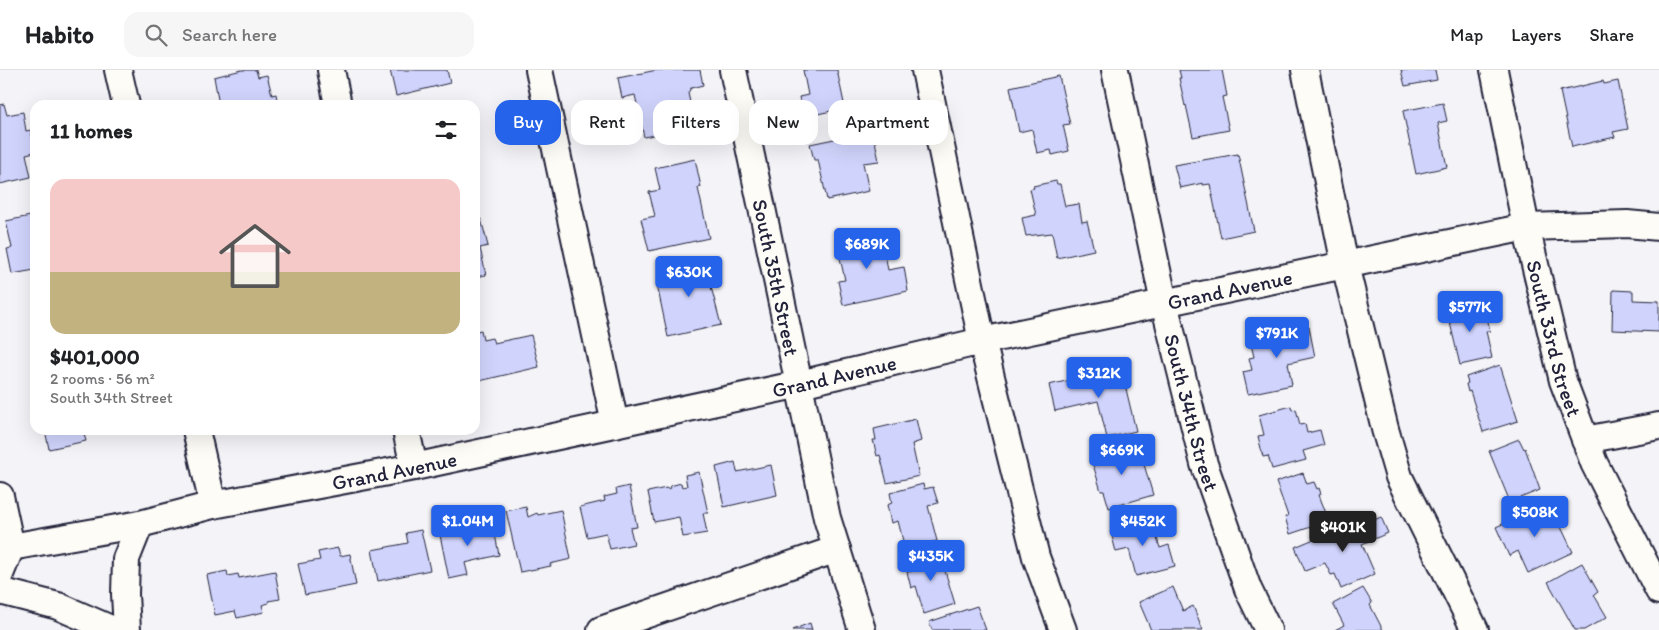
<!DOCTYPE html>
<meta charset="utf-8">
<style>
body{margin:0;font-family:Itim,sans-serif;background:#f6f6f6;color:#202124;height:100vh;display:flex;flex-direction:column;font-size:19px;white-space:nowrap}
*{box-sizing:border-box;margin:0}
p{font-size:16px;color:#757577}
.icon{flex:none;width:28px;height:28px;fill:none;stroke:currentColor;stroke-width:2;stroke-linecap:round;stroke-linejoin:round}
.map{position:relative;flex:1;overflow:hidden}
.sheet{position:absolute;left:30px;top:30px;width:450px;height:335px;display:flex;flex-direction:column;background:#fff;border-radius:15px;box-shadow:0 5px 20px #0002}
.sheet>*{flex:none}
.hud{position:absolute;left:495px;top:30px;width:475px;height:45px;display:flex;gap:10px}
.price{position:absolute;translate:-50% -42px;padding:0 11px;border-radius:5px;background:#2563eb;color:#fff;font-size:16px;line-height:32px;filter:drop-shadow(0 1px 2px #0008)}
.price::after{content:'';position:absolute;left:50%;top:30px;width:15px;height:11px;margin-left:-8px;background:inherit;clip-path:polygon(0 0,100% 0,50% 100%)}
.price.on{background:#222;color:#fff}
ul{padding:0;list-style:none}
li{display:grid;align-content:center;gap:10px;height:265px;padding:0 20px}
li+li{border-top:1px solid #e0e0e0}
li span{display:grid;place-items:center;height:155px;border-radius:15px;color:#555}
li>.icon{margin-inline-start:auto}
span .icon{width:90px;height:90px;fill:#fffc;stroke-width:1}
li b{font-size:21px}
h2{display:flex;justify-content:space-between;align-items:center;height:60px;padding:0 20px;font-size:21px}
.tag{padding:0 18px;border-radius:15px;background:#fff;box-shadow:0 5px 20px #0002;font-size:18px;line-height:45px}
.tag.on{background:#2563eb;color:#fff}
header{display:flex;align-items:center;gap:30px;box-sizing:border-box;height:70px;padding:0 25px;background:#fff;border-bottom:1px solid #e0e0e0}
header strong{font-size:24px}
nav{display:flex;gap:28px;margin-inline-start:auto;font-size:18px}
.search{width:350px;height:45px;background:#f6f6f6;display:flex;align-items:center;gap:12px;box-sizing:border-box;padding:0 18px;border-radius:15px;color:#757577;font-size:19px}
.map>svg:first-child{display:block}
</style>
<header>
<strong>Habito</strong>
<div class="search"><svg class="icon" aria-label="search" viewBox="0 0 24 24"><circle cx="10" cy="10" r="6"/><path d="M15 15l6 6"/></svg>Search here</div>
<nav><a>Map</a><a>Layers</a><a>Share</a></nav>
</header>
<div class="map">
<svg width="1659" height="560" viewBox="0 0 1659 560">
<rect width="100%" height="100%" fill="#f4f4f8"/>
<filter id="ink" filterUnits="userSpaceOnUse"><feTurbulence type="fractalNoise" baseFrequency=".02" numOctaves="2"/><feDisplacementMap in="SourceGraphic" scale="10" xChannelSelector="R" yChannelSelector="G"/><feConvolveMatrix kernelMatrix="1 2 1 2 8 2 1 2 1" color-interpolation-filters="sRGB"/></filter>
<g filter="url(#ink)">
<path fill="#d0d4fc" stroke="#22223b" d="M 242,0 L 256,0 L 258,7 L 267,5 L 272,25 L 276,24 L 278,35 L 219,35 L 214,7 Z
M 390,0 L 447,0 L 450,13 L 396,26 Z
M 657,0 L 700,0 L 703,15 L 691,18 L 688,23 L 691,37 L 684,38 L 689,62 L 665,67 L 664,63 L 644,67 L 635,25 L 622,28 L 618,8 Z
M 803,0 L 837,0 L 845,38 L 804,47 L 799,27 L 808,25 Z
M 1179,0 L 1222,0 L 1227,26 L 1222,27 L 1229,60 L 1193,67 L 1186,35 L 1185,36 L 1179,8 L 1181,8 Z
M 1401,0 L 1435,0 L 1437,10 L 1405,16 Z
M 1059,6 L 1070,54 L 1063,55 L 1069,81 L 1052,85 L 1051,80 L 1037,83 L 1032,59 L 1019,62 L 1010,17 Z
M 1603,11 L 1604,14 L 1618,11 L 1628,59 L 1613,62 L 1615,67 L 1572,77 L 1560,21 Z
M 1443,33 L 1447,51 L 1438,53 L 1447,97 L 1416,104 L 1403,41 Z
M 4,34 L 7,45 L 23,42 L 26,61 L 31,60 L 35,82 L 26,84 L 31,107 L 0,114 L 0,35 Z
M 873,61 L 879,91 L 863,93 L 869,121 L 827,130 L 818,90 L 814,90 L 810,74 Z
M 1238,84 L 1254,161 L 1221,168 L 1210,114 L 1203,115 L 1203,113 L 1180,118 L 1174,95 Z
M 695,89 L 701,117 L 698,118 L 709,168 L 649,181 L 641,149 L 655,146 L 649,122 L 660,120 L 655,98 Z
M 1056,111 L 1057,114 L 1060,114 L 1065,136 L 1079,134 L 1082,152 L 1087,151 L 1094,180 L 1057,188 L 1052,163 L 1026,166 L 1022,148 L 1036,145 L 1030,119 L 1034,118 L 1033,116 Z
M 35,145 L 35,200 L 12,204 L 7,179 L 12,178 L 6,151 Z
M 481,149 L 488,176 L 480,178 L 486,205 L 475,207 L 475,151 Z
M 876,161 L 877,168 L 882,167 L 888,200 L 904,197 L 908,221 L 843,235 L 838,211 L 845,210 L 836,170 Z
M 707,187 L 712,209 L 709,209 L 721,255 L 668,267 L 657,215 L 671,212 L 668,196 Z
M 1613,220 L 1633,221 L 1633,230 L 1659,231 L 1659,262 L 1612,260 Z
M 1480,232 L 1483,243 L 1486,242 L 1490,261 L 1486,261 L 1492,288 L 1460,295 L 1447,240 Z
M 475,254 L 477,261 L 481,260 L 483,270 L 492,268 L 494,273 L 531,265 L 539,297 L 475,312 Z
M 1309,257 L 1315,287 L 1288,293 L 1292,315 L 1248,324 L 1243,302 L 1252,300 L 1249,288 L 1254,287 L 1250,270 Z
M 1500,295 L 1518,351 L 1483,362 L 1470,321 L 1468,322 L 1466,314 L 1468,313 L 1466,307 Z
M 1121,298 L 1136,361 L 1107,368 L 1098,331 L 1055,341 L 1049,315 Z
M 1291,336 L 1292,340 L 1296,339 L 1300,355 L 1305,354 L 1307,363 L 1320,360 L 1324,375 L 1303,381 L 1306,390 L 1272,399 L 1268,386 L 1263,387 L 1258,366 L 1264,365 L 1259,345 Z
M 916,349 L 921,371 L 912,374 L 919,406 L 887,413 L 880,385 L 877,386 L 873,370 L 876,370 L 874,359 Z
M 45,360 L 102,360 L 84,364 L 86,371 L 49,379 Z
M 1519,369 L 1524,379 L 1525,378 L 1540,420 L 1510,432 L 1489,381 Z
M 1138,374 L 1153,425 L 1109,438 L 1104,421 L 1101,421 L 1091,388 Z
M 735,392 L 737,402 L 771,395 L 777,425 L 724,437 L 716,397 Z
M 699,402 L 708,443 L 703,443 L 707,463 L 683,467 L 679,447 L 654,452 L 648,422 L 666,418 L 667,419 L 671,418 L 670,416 L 681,413 L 682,417 L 687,416 L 685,405 Z
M 1303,403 L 1307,414 L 1314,412 L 1317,419 L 1319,418 L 1321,424 L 1319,425 L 1329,451 L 1290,464 L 1285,447 L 1288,446 L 1276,412 Z
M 923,414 L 924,419 L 933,417 L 938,433 L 928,436 L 937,471 L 905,479 L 898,451 L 891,453 L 887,435 L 892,433 L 890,423 Z
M 629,416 L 637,457 L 630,458 L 634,474 L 610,479 L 606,463 L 587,467 L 580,437 L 605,431 L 604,427 L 617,424 L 616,419 Z
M 1549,432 L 1573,482 L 1528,503 L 1518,481 L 1509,486 L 1496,457 Z
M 526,437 L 528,447 L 537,443 L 538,445 L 561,440 L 571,489 L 550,494 L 551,496 L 520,502 L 506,441 Z
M 1381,447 L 1388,463 L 1362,474 L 1375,504 L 1341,519 L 1335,504 L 1331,505 L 1325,493 L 1305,501 L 1295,477 L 1326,464 L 1329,469 Z
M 481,448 L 482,456 L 493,454 L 499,485 L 465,493 L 468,505 L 449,509 L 440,465 L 457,461 L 457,458 L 466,456 L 465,452 Z
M 1151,448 L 1160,478 L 1169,475 L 1175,496 L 1136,506 L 1129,479 L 1116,482 L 1111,462 L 1121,459 L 1120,456 Z
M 421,460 L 430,500 L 378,511 L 372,480 L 408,473 L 406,463 Z
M 338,478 L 340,486 L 350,484 L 356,515 L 305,525 L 298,494 L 320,490 L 318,482 Z
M 939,481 L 955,534 L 924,544 L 916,516 L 911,518 L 907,502 L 912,501 L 908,490 Z
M 1582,493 L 1598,522 L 1594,525 L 1607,547 L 1584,560 L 1575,560 L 1548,512 Z
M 227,501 L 228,506 L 238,504 L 239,508 L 275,501 L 280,529 L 268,531 L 269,533 L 262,535 L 264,542 L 237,548 L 235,541 L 215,545 L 207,505 Z
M 1173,517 L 1183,541 L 1193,536 L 1203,560 L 1151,560 L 1139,532 Z
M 1363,518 L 1372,533 L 1370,535 L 1383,560 L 1335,560 L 1344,555 L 1333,534 Z
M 977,536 L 986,560 L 932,560 L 929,552 Z
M 810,553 L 812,560 L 792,560 Z"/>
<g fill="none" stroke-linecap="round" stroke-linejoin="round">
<g stroke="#22223b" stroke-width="30">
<g id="minor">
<path d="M 118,0 L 126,35"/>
<path d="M 331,0 L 338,35"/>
<path d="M 539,0 L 615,354"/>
<path id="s1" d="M 733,0 L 827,448 L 862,560"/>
<path d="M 925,0 L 982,271 L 1036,487 L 1063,560"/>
<path id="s2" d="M 1115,0 L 1164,233 L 1204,394 L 1248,519 L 1268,560"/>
<path d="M 1305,0 L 1345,195 L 1385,359 L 1399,407 L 1475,560"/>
<path id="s3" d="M 1494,0 L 1526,157 L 1563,311 L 1594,393 L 1659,521"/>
<path d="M 196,360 L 213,435"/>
<path d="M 406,360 L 414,397"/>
<path d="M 1585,370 L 1659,356"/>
<path d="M 0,426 L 11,477 L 0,504"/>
<path id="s4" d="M 11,477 L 140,454 L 213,435 L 414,397 L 800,314 L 982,271 L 1526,157 L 1627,154 L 1659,157"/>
<path d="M 0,521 L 58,536 L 113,560"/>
<path d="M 127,560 L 125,524 L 126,489 L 140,454"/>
<path d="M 601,560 L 837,479"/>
</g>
</g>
<use href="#minor" stroke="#fdfcf7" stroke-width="26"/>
</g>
</g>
<g text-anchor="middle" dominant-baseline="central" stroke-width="4" stroke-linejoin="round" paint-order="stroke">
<g font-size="21" fill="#22223b" stroke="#fdfcf7">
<text stroke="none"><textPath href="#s1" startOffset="212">South 35th Street</textPath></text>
<text stroke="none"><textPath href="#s4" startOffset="1246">Grand Avenue</textPath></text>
<text stroke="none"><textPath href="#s3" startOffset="275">South 33rd Street</textPath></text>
<text stroke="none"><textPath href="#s4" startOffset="841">Grand Avenue</textPath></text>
<text stroke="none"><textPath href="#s2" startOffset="351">South 34th Street</textPath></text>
<text stroke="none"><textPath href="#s4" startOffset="391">Grand Avenue</textPath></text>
</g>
</g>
</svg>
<b class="price" style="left:867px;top:200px">$689K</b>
<b class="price" style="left:689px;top:228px">$630K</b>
<b class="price" style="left:1470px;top:263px">$577K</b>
<b class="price" style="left:1277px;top:289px">$791K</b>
<b class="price" style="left:1099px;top:329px">$312K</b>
<b class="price" style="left:1122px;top:406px">$669K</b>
<b class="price" style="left:1535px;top:468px">$508K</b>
<b class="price" style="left:468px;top:477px">$1.04M</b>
<b class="price" style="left:1143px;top:477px">$452K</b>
<b class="price on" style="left:1343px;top:483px">$401K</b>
<b class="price" style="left:931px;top:512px">$435K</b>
<div class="hud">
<a class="tag on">Buy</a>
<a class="tag">Rent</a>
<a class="tag">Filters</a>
<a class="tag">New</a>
<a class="tag">Apartment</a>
</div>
<section class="sheet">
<h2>11 homes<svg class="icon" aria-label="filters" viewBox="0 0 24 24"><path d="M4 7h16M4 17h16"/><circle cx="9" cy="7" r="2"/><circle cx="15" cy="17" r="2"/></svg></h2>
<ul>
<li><span style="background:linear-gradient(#f6c9c9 60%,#c2b280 0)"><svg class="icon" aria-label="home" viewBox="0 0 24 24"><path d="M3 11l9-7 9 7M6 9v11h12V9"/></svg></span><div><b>$401,000</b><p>2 rooms · 56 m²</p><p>South 34th Street</p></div></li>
</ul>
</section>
</div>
